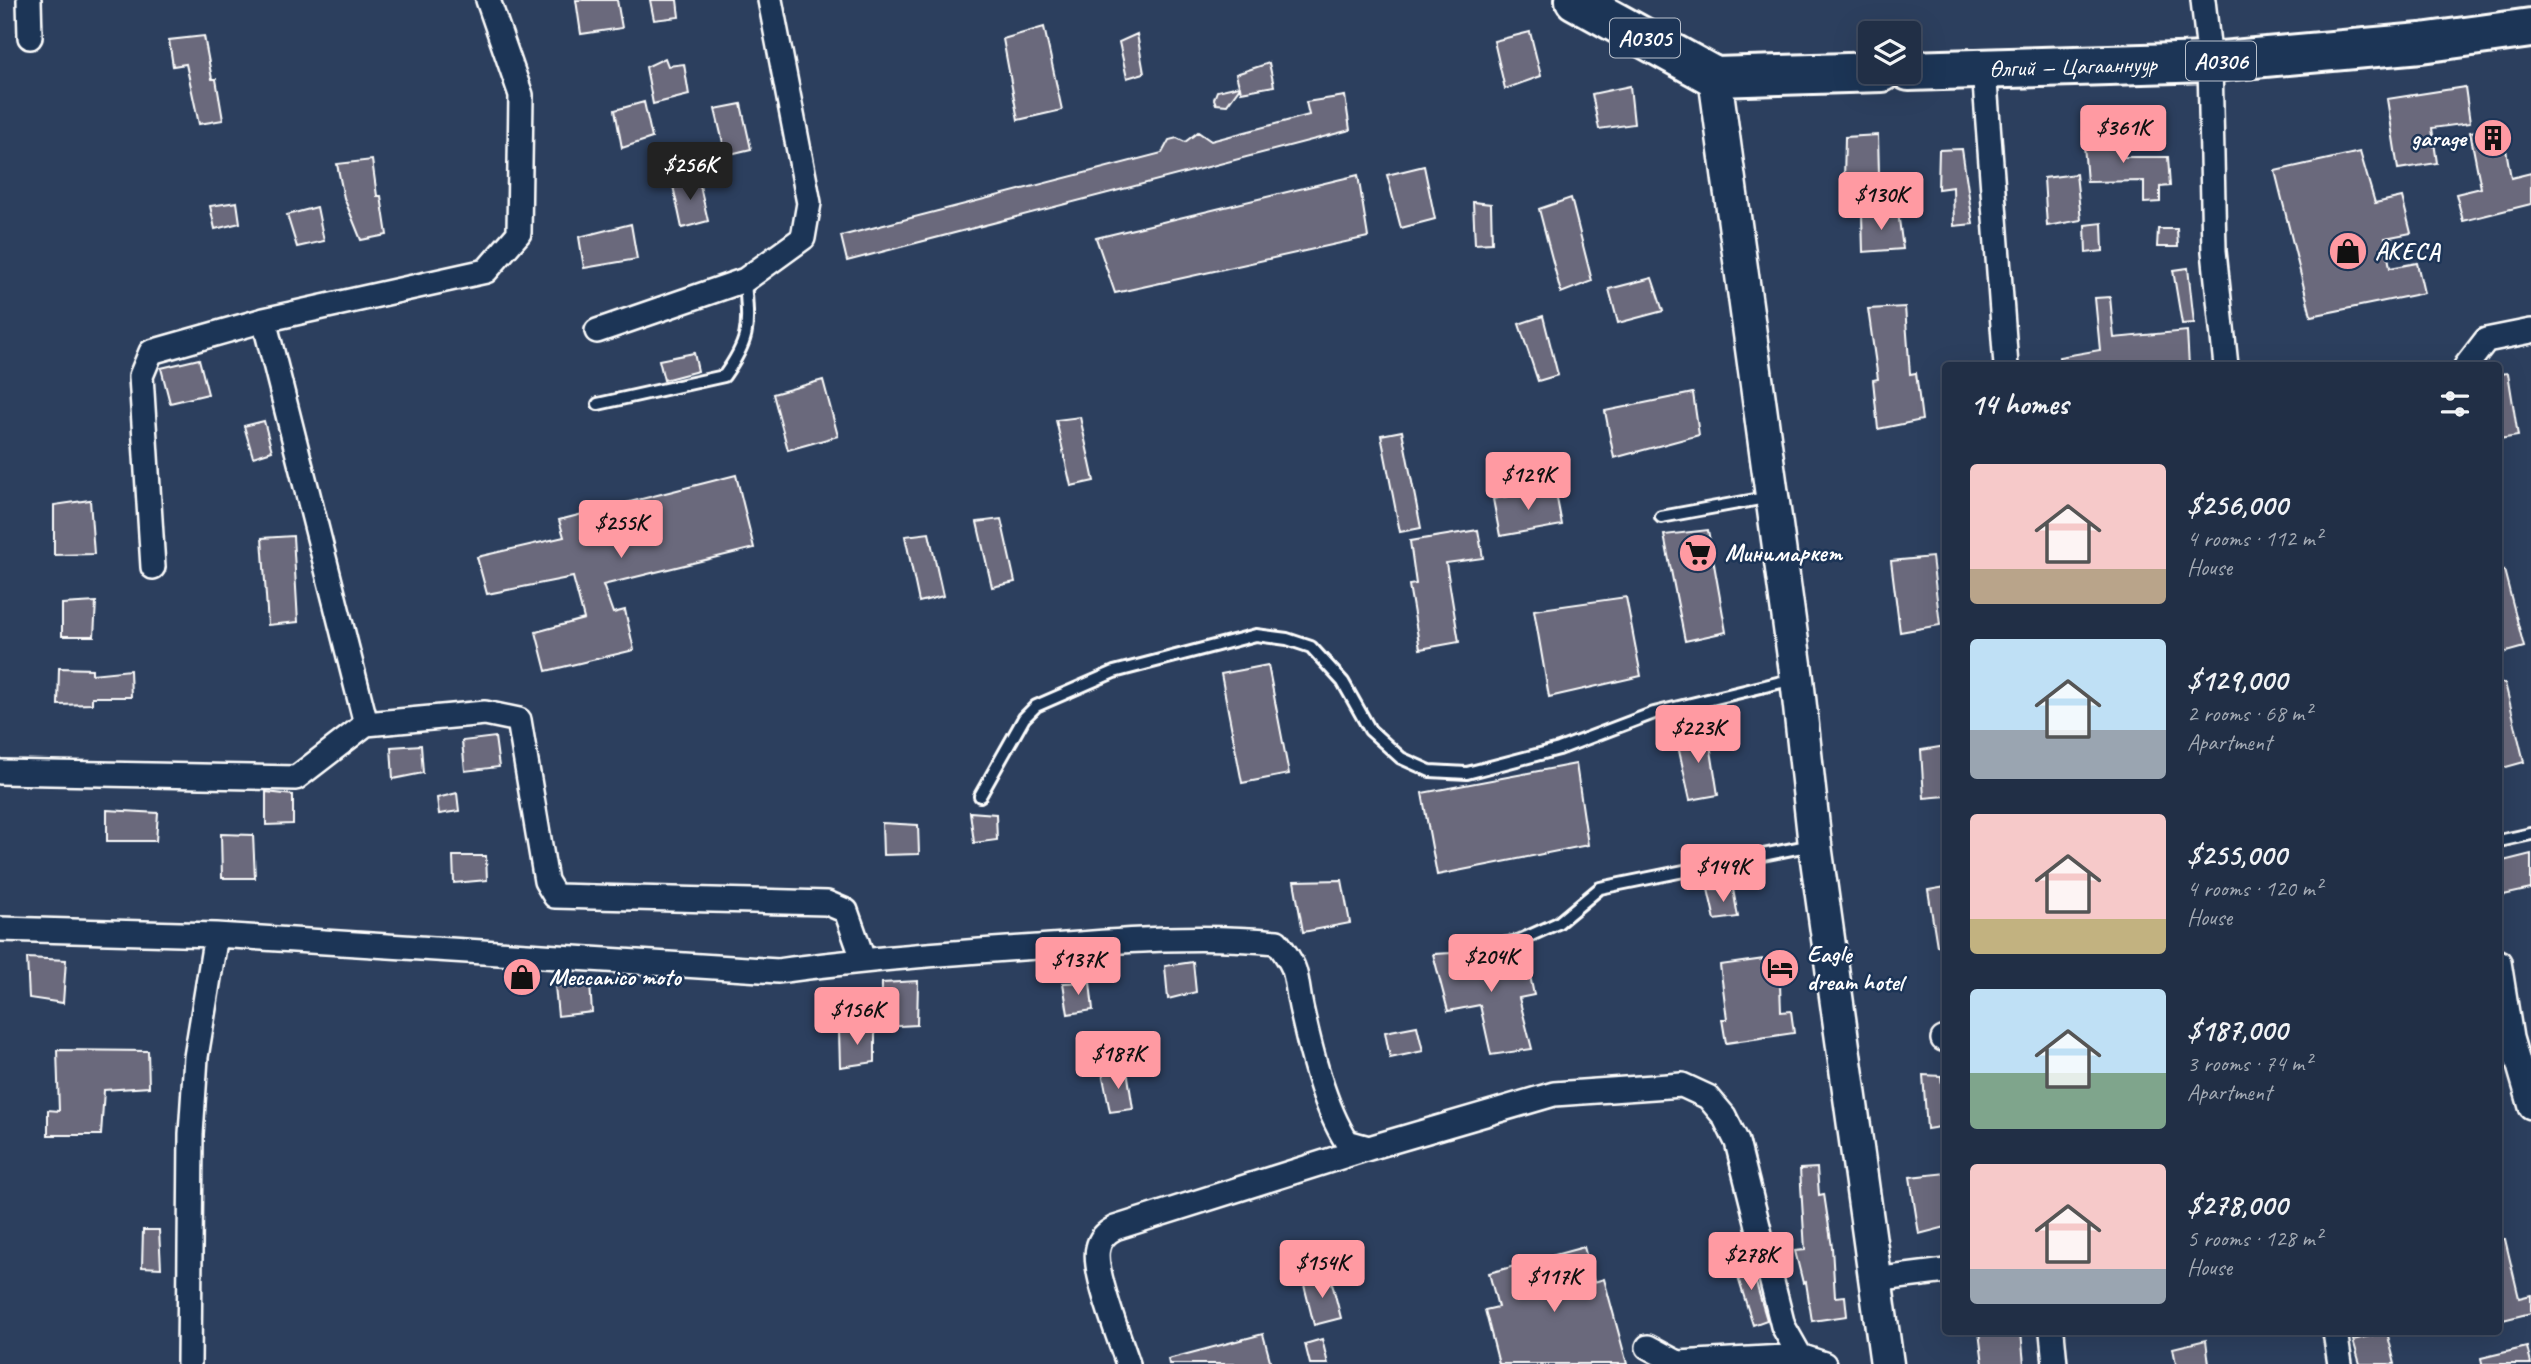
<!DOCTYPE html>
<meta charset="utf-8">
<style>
body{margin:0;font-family:Caveat,sans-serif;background:#2d3b51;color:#f1f3f6;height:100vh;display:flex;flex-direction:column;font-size:26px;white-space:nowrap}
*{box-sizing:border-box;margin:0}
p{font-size:23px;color:#a2a9b3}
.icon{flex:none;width:38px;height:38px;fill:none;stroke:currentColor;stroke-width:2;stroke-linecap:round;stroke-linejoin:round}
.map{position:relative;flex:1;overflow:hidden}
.details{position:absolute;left:1942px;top:362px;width:560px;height:973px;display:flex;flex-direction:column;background:#212f46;border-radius:7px;box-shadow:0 7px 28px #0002,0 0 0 2px #3e4a5f}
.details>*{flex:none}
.controls{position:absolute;left:1858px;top:21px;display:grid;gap:14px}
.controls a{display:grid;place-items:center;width:63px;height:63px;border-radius:7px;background:#212f46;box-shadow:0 7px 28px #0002,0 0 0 2px #3e4a5f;font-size:35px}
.price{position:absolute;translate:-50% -60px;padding:0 16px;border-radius:7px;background:#ff9aa2;color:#111;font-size:23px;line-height:46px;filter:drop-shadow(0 2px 4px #0008)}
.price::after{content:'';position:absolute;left:50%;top:42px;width:21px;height:16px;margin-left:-10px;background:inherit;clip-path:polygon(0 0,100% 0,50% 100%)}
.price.current{background:#222;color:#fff}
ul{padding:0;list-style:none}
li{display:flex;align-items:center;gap:21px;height:175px;padding:0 28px}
li span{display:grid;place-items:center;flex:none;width:196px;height:140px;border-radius:7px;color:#555}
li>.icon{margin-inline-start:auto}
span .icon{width:84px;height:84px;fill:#fffc;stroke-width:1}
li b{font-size:30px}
h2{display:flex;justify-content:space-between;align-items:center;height:84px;padding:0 28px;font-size:30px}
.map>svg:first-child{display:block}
</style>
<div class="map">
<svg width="2531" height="1364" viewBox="0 0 2531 1364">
<rect width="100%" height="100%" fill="#2c3f5e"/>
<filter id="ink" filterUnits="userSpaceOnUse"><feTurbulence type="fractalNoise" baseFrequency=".0143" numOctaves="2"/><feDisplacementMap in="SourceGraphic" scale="14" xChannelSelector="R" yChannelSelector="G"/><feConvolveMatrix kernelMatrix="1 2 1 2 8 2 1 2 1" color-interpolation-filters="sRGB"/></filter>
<g filter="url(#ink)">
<path fill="#6a697b" stroke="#fff" stroke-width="2" d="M 576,0 L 617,0 L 622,28 L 581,34 Z
M 650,0 L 677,0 L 679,17 L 654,20 Z
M 1044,27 L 1062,110 L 1018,120 L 1003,39 Z
M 1530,32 L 1541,76 L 1505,89 L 1494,41 Z
M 1137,34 L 1144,73 L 1127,78 L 1119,42 Z
M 204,36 L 212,79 L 216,79 L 223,120 L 199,124 L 186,64 L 173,66 L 169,40 Z
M 665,58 L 668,66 L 684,64 L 689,95 L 653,104 L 646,67 Z
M 1269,63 L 1274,86 L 1241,92 L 1240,87 L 1227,105 L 1216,104 L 1214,99 L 1217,91 L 1239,86 L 1236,74 Z
M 1630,86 L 1634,124 L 1599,129 L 1592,94 Z
M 2465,87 L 2470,123 L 2432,128 L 2437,163 L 2398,169 L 2387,99 Z
M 1345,96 L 1350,130 L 847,261 L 841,236 L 1162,153 L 1169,140 L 1177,138 L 1185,142 L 1198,132 L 1211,141 L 1309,115 L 1306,102 Z
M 644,102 L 652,138 L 622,148 L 615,110 Z
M 741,104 L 751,149 L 726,155 L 715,109 Z
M 2502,127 L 2511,178 L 2531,173 L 2531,204 L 2463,221 L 2456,194 L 2481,188 L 2470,132 Z
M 2083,132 L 2119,132 L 2120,157 L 2168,157 L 2170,186 L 2160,187 L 2160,202 L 2144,203 L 2144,181 L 2087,182 Z
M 1878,135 L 1879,174 L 1844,182 L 1845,137 Z
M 1962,149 L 1973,224 L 1954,226 L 1953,187 L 1938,189 L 1939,150 Z
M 2360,152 L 2375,203 L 2402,197 L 2411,233 L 2385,238 L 2390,268 L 2417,263 L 2424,293 L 2311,316 L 2275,171 Z
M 372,160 L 377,196 L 381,196 L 387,235 L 361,240 L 344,198 L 337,164 Z
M 1424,166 L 1435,219 L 1401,228 L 1387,175 Z
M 2076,174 L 2081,220 L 2047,226 L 2044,178 Z
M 1358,175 L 1368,237 L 1115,293 L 1096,238 Z
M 698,177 L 708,221 L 682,228 L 672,181 Z
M 1571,198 L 1592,281 L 1561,293 L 1539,209 Z
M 237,202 L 240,223 L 215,229 L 210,206 Z
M 1473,202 L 1491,204 L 1492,243 L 1475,244 Z
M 317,207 L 324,241 L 297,247 L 287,215 Z
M 1898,212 L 1903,249 L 1863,252 L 1862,214 Z
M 2102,223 L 2103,251 L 2086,253 L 2085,225 Z
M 631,224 L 637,259 L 584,268 L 579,237 Z
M 2158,229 L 2177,229 L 2178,247 L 2157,247 Z
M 2188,268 L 2194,323 L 2182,324 L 2173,270 Z
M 1652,278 L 1663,311 L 1618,323 L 1609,289 Z
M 2110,297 L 2114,338 L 2187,331 L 2189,366 L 2155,366 L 2155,362 L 2132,366 L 2060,366 L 2059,357 L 2100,350 L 2095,298 Z
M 1905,307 L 1910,374 L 1916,373 L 1922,420 L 1878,429 L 1873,380 L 1878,379 L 1868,309 Z
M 1543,316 L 1558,375 L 1538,381 L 1519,324 Z
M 694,353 L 698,371 L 664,380 L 659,360 Z
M 199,359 L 208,394 L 170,403 L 161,368 Z
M 2508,373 L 2518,436 L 2499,439 L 2499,374 Z
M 823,380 L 838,436 L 788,450 L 773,394 Z
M 1693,393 L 1699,435 L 1614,458 L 1605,411 Z
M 1080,417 L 1094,481 L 1071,486 L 1056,420 Z
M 264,421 L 272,451 L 253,457 L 244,426 Z
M 1402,431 L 1421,528 L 1400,532 L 1381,435 Z
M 736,475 L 754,548 L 603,585 L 613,613 L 625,610 L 634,650 L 546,671 L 536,632 L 584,619 L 573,577 L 487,594 L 477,557 L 564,537 L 559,520 Z
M 1555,488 L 1562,525 L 1500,536 L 1493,499 Z
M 90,500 L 94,554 L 54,555 L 54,505 Z
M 1001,519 L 1015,582 L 992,587 L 977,522 Z
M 1478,530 L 1483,558 L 1446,563 L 1459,642 L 1420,649 L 1409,585 L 1416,584 L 1410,541 Z
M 1708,530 L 1726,632 L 1685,641 L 1664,535 Z
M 929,533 L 943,596 L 919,602 L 905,536 Z
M 293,536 L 298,622 L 268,625 L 262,538 Z
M 1932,557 L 1940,625 L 1900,632 L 1891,561 Z
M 2504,570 L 2524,647 L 2499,654 L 2499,571 Z
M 1626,597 L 1641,676 L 1549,697 L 1534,610 Z
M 96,602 L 94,636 L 62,636 L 62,604 Z
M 1268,665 L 1289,774 L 1242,783 L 1221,674 Z
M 59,668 L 92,669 L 92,674 L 130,670 L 131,697 L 92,697 L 92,704 L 58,705 Z
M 2499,683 L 2505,683 L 2524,762 L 2499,769 Z
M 1708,731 L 1718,795 L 1690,800 L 1676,737 Z
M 495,737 L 499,767 L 465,771 L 462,741 Z
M 421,745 L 423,773 L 393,779 L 391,747 Z
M 1946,746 L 1946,796 L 1924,798 L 1921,750 Z
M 1576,764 L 1588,845 L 1437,875 L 1422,793 Z
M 266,792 L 293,795 L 293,824 L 266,825 Z
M 457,793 L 459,811 L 439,814 L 437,798 Z
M 107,810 L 158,813 L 156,841 L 107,841 Z
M 970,812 L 996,814 L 997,840 L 974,843 Z
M 882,823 L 918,825 L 919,854 L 883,855 Z
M 221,834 L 253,835 L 255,878 L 222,878 Z
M 2531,854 L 2531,889 L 2499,896 L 2499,862 Z
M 453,856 L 486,856 L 487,880 L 454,883 Z
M 1342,880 L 1350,923 L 1303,932 L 1294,881 Z
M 1946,887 L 1946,946 L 1937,946 L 1928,890 Z
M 1708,889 L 1733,889 L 1738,917 L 1715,920 Z
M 1524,947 L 1534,995 L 1519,998 L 1532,1049 L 1491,1055 L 1480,1005 L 1448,1011 L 1433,954 L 1452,953 L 1455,958 L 1461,960 Z
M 1779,957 L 1781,1012 L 1791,1011 L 1794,1033 L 1726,1043 L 1722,1019 L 1727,1019 L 1720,965 Z
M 27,958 L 66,960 L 63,1003 L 29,998 Z
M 1193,962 L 1196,992 L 1168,999 L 1165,966 Z
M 918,981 L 917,1025 L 881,1027 L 882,983 Z
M 1090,982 L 1093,1010 L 1068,1014 L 1063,983 Z
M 590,984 L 592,1012 L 558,1016 L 555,986 Z
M 1417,1026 L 1423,1051 L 1390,1058 L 1385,1032 Z
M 875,1029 L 875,1062 L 840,1067 L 839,1031 Z
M 57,1050 L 148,1051 L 149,1087 L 104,1090 L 101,1135 L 48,1135 L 48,1110 L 59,1111 Z
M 1127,1070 L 1133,1109 L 1110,1112 L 1102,1072 Z
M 1923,1075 L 1941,1076 L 1946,1126 L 1927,1129 Z
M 1817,1168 L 1819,1195 L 1824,1194 L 1832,1247 L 1835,1297 L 1845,1296 L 1847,1316 L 1812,1321 L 1806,1282 L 1803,1283 L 1795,1251 L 1805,1250 L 1800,1169 Z
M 1946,1173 L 1946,1227 L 1919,1234 L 1910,1177 Z
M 143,1230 L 159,1230 L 161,1268 L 142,1267 Z
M 2499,1239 L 2505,1239 L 2519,1298 L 2531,1295 L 2531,1313 L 2499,1321 Z
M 1584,1247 L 1594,1282 L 1604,1279 L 1627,1364 L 1499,1364 L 1485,1310 L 1498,1307 L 1489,1273 Z
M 1749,1260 L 1767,1320 L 1753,1325 L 1734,1265 Z
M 1330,1275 L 1341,1318 L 1314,1325 L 1303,1281 Z
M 1979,1332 L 2021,1332 L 2024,1364 L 1983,1364 Z
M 2387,1332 L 2395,1364 L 2360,1364 L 2353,1340 Z
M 1263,1334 L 1271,1364 L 1169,1364 L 1168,1359 Z
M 1322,1339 L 1328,1364 L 1310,1364 L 1305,1344 Z
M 2206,1340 L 2209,1364 L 2176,1364 L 2173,1348 Z
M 2527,1347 L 2531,1364 L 2482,1364 L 2481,1358 Z"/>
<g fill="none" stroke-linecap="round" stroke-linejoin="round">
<g stroke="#fff" stroke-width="16">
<path id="lane" d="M 598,404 L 724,376 C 752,337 748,326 745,280
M 1661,517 L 1771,497
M 980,796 L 1024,718 L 1036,706 L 1114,672 L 1256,635 L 1287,639 L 1311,647 L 1343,682 L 1370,730 L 1401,758 L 1430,771 L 1467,773 L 1559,749 L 1654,713 L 1794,679
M 2499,841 L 2531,834
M 1460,952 L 1518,941 L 1558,923 L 1600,888 L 1812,845"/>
</g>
<g stroke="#fff" stroke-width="28">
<path id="street" d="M 29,0 L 30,37
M 2203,0 L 2210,62 L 2214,251 L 2226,366
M 1984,69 L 2006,366
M 264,320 L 366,724
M 597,331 L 745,280 L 803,238 L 809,203 L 770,0
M 2466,366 L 2486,340 L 2531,331
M 153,567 L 141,376 L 151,352 L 264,320 L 486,271 L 519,233 L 521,95 L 488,0
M 0,772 L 296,778 L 366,724 L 485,713 L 519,720 L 546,881 L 555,896 L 827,903 L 846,911 L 863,959
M 0,929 L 216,935 L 778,971 C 864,959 951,953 1038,947 C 1117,941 1198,934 1277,942 C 1300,972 1294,973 1301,1007 C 1310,1048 1324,1107 1347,1142 L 1369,1148 L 1554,1094 L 1682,1085 L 1708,1097 L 1724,1116 L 1737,1142 L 1783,1326 L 1800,1356 L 1824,1364
M 2499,962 L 2511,1038 L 2531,1107
M 1943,1039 L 1946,1038
M 1874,1280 L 1946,1271
M 2052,1332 L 2055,1364
M 2335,1332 L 2340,1364
M 1648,1347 L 1678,1363 L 1800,1356
M 189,1364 L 191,1134 L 196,1057 L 216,935
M 1128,1364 C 1120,1339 1092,1270 1098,1248 C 1100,1238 1107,1232 1115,1228 L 1369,1148"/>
</g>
<g stroke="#fff" stroke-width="37">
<path id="secondary" d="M 1715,77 L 1797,679 L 1815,845 L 1887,1364"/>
</g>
<g stroke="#fff" stroke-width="44">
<g id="highway">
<path d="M 1575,0 L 1715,77 L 1882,72"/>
<path id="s1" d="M 1909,71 L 2210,62 L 2421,43 L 2531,28"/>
</g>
</g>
<use href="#lane" stroke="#1d3557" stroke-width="10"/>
<use href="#street" stroke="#1d3557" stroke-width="23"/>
<use href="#secondary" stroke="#1d3557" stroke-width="32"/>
<use href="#highway" stroke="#1d3557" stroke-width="38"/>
</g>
</g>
<defs>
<g id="building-disc" transform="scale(2.0125)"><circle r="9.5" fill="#ff9aa2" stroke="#1d3557"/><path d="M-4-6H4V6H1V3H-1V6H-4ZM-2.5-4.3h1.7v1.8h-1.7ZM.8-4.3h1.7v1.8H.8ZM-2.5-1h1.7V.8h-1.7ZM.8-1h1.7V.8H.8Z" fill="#111"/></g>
<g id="shop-disc" transform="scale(2.0125)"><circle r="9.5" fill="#ff9aa2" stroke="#1d3557"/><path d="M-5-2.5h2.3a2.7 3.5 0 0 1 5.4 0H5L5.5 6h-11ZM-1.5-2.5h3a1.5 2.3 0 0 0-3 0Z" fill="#111"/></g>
<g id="supermarket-disc" transform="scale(2.0125)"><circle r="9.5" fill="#ff9aa2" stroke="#1d3557"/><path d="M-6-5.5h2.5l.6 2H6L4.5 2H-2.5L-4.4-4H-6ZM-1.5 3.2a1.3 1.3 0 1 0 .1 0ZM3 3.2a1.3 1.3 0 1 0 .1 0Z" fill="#111"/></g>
<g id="hotel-disc" transform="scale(2.0125)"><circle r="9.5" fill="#ff9aa2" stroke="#1d3557"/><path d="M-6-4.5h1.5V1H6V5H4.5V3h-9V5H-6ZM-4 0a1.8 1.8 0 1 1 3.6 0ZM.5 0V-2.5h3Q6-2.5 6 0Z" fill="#111"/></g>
</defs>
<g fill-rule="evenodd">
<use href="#building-disc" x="2493" y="138"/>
<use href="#shop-disc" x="2348" y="251"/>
<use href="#supermarket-disc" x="1698" y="553"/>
<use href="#hotel-disc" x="1780" y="968"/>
<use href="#shop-disc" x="522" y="977"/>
</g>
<g text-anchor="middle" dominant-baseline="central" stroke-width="5" stroke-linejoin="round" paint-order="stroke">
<g fill="#1d3557" stroke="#bbc2cd" stroke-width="2">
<rect x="1610" y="18.5" width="70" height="39" rx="5"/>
<rect x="2186" y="41.5" width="70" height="39" rx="5"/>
</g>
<g font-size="23" font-weight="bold" fill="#fff">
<text x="1645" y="38">A0305</text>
<text x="2221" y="61">A0306</text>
</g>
<g font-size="24" fill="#fff" stroke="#1d3557">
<text stroke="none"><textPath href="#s1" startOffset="164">Өлгий — Цагааннуур</textPath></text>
</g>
<g font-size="24" font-weight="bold" fill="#fff" stroke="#1d3557" text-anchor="start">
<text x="2466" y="138" text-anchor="end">garage</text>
<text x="2375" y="251">АКЕСА</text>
<text x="1725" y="553">Минимаркет</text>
<text x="1807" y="954">Eagle<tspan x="1807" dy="28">dream hotel</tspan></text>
<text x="549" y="977">Meccanico moto</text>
</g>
</g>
</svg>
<div class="controls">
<a><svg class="icon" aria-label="layers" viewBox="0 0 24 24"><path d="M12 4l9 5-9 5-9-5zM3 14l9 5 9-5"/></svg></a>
</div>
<b class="price" style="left:2123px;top:165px">$361K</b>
<b class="price current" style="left:690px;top:202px">$256K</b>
<b class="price" style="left:1881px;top:232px">$130K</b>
<b class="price" style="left:1528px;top:512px">$129K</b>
<b class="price" style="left:621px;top:560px">$255K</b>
<b class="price" style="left:1698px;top:765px">$223K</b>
<b class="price" style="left:1723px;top:904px">$149K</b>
<b class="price" style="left:1491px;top:994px">$204K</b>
<b class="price" style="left:1078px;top:997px">$137K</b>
<b class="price" style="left:857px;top:1047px">$156K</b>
<b class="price" style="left:1118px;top:1091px">$187K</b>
<b class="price" style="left:1751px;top:1292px">$278K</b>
<b class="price" style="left:1322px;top:1300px">$154K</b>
<b class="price" style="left:1554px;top:1314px">$117K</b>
<section class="details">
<h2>14 homes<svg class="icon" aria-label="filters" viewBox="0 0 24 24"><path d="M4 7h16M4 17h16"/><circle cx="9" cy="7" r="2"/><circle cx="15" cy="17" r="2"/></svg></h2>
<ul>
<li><span style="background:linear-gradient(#f6c9c9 75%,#b9a48a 0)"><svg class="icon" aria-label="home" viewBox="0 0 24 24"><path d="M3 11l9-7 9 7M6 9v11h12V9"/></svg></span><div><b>$256,000</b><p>4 rooms · 112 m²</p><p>House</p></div></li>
<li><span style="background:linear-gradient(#bfe0f5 65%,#9aa5b1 0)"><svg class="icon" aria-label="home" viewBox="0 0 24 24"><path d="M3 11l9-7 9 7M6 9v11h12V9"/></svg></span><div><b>$129,000</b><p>2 rooms · 68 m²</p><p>Apartment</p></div></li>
<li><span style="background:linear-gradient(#f6c9c9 75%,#c2b280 0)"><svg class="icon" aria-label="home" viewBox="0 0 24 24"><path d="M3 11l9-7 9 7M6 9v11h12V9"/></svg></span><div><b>$255,000</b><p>4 rooms · 120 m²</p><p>House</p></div></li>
<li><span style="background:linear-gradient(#bfe0f5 60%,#7fa58c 0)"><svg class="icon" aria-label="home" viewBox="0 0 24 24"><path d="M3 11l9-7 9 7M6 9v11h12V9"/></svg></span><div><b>$187,000</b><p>3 rooms · 74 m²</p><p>Apartment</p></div></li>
<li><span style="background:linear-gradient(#f6c9c9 75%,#9aa5b1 0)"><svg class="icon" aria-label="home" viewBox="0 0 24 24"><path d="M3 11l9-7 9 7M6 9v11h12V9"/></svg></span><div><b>$278,000</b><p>5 rooms · 128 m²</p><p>House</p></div></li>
</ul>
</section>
</div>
